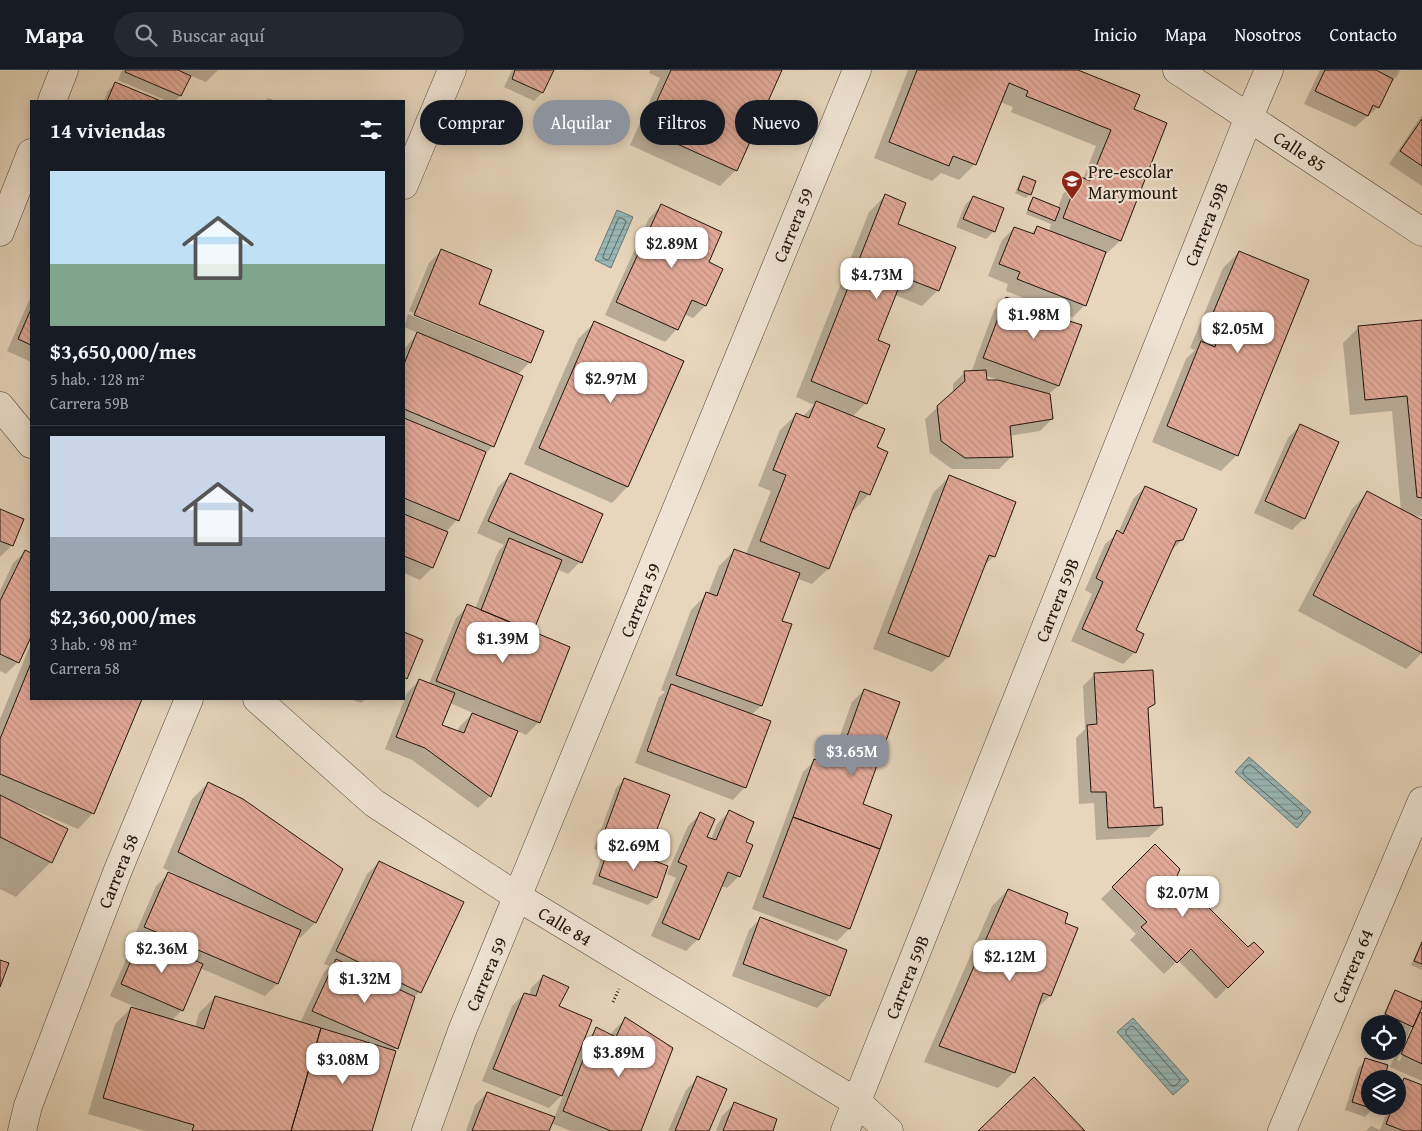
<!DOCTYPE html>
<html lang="es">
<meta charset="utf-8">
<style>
body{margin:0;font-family:"Gentium Book Plus",serif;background:#242831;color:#f1f3f6;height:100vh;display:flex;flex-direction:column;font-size:19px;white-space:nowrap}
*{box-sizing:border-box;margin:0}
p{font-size:16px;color:#9ea1a6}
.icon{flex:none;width:28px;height:28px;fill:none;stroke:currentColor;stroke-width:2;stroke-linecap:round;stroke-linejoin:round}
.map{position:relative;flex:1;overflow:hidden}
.sheet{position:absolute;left:30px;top:30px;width:375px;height:600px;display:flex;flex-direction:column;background:#171b24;border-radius:0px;box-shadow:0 2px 12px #0003}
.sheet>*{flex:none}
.top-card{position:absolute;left:420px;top:30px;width:475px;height:45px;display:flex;gap:10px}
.tools{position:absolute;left:1361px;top:945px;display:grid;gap:10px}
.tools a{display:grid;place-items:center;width:45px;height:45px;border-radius:50%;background:#171b24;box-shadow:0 2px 12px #0003;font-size:25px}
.price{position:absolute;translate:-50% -42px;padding:0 11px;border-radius:10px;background:#fff;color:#222;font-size:16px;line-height:32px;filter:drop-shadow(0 1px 2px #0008)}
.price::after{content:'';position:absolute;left:50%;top:30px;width:15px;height:11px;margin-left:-8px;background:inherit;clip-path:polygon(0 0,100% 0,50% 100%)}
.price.on{background:#8c9099;color:#fff}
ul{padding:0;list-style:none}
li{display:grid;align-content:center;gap:10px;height:265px;padding:0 20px}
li+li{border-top:1px solid #363941}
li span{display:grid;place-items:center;height:155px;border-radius:0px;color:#555}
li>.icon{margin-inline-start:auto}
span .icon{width:90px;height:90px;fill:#fffc;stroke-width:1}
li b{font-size:21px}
h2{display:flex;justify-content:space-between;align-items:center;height:60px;padding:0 20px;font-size:21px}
.tag{padding:0 18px;border-radius:22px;background:#171b24;box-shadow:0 2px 12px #0003;font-size:18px;line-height:45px}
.tag.on{background:#8c9099;color:#fff}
header{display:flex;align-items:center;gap:30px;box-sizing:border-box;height:70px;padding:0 25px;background:#171b24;border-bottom:1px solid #363941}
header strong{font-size:24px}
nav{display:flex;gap:28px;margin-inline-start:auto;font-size:18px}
.search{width:350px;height:45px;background:#242831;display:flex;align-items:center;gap:12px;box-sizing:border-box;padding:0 18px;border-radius:28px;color:#9ea1a6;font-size:19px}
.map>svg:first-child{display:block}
</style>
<header>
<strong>Mapa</strong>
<div class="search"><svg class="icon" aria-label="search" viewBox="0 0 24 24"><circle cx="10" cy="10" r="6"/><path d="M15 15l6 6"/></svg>Buscar aquí</div>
<nav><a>Inicio</a><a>Mapa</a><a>Nosotros</a><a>Contacto</a></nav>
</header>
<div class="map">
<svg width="1422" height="1061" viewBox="0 0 1422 1061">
<defs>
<pattern id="water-rules" width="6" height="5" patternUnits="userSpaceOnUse" patternTransform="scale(1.25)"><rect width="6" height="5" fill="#98b8b7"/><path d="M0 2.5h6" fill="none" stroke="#839d9c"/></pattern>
<pattern id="building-back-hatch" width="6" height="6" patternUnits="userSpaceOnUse" patternTransform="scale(1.25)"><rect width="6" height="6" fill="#e2a998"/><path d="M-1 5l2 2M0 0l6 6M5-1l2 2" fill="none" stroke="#c29182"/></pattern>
</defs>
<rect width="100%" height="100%" fill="#e7d6bc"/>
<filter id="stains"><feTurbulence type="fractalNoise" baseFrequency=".004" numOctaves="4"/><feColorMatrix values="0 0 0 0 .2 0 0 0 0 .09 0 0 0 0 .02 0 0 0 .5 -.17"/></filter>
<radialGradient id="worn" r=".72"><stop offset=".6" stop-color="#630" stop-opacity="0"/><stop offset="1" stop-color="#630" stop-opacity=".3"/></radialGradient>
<path fill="url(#water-rules)" stroke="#687773" d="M 617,140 L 633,147 L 611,198 L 595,190 Z
M 1249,687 L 1311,742 L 1297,758 L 1235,702 Z
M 1133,948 L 1189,1011 L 1173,1025 L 1117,962 Z"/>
<path fill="#0003" fill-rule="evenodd" d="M 122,0 L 218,0 L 206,12 L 189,5 L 180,26 L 175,31 L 167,31 L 118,10 Z
M 512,0 L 552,0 L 542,23 L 534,31 L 504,17 Z
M 650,0 L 781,0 L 736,100 L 720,116 L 630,75 L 660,8 L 649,3 Z
M 908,0 L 1075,0 L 1132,40 L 1166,53 L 1120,171 L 1104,186 L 1085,235 L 1073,247 L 1066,245 L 1064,251 L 1080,256 L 1058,316 L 1049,324 L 1052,349 L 1040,361 L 1009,366 L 1011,387 L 999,399 L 952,399 L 930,383 L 925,349 L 953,323 L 953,314 L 965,302 L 975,301 L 972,300 L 994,240 L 1006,228 L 1039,241 L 1044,236 L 1006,221 L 1008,214 L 988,206 L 1002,170 L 1014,158 L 1031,164 L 1037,157 L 1049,161 L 1051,154 L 1026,144 L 1030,132 L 1034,129 L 1058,138 L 1063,124 L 1079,108 L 1083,109 L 1096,76 L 1011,42 L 1013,37 L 1000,32 L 975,94 L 959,110 L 941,103 L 932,111 L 874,88 ZM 985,305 L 1000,311 L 986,311 Z
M 1320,0 L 1400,0 L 1397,6 L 1389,14 L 1378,37 L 1355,57 L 1304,34 Z
M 115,14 L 158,31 L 104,31 L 107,22 Z
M 268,28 L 276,31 L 265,31 Z
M 1422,45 L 1422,116 L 1389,94 Z
M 1023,107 L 1030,124 L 1026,128 L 1015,123 L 1020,111 Z
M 885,126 L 896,155 L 938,220 L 922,236 L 895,225 L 876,271 L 866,333 L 852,347 L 876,378 L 869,424 L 854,440 L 851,439 L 828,499 L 812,514 L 798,509 L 781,552 L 790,555 L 761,636 L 751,645 L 745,717 L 733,730 L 635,693 L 659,627 L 665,622 L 661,620 L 691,540 L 707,524 L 708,524 L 719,496 L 735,480 L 746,484 L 771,421 L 758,416 L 780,360 L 796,345 L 802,347 L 814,335 L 796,327 L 869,142 Z
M 973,127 L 994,161 L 986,169 L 956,157 L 965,135 Z
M 661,136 L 707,193 L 721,200 L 705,236 L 693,248 L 684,244 L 677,259 L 665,272 L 605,245 L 649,148 Z
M 441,181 L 477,235 L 530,292 L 517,305 L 493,376 L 484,385 L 457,450 L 445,463 L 432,498 L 420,510 L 404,503 L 404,279 L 418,263 L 404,257 L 408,244 L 526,292 L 526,289 L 409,241 L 429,193 Z
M 1239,182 L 1237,385 L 1221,401 L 1152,372 L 1186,289 L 1195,280 L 1190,278 L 1223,198 Z
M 31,226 L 31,292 L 7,281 Z
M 1422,251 L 1422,447 L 1409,444 L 1422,452 L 1422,583 L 1406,599 L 1298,541 L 1352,439 L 1367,423 L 1401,441 L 1392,341 L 1350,345 L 1343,273 L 1359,257 Z
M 594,253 L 682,292 L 627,417 L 612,433 L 524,394 L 578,269 Z
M 1300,356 L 1304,448 L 1292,460 L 1254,443 L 1288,368 Z
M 510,405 L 580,492 L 568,504 L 557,499 L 531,562 L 569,578 L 538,653 L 526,665 L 517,661 L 490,726 L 478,738 L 412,690 L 385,679 L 407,623 L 419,610 L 429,614 L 456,548 L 468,536 L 475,539 L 498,482 L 504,475 L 477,463 L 498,417 ZM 450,633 L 473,643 L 460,656 L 457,662 L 441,656 Z
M 949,407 L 994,486 L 983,497 L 948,587 L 932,602 L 873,579 L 933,423 Z
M 1145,417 L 1182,470 L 1170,482 L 1134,561 L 1135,582 L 1123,594 L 1071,571 L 1092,524 L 1085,520 L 1105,474 L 1118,463 L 1133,429 Z
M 0,441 L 12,475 L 0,487 Z
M 26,481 L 31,484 L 31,565 L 18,592 L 6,604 L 0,601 L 0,521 L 13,493 Z
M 404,563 L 421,571 L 404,610 Z
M 31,573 L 31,629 L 141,629 L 93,743 L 78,759 L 27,737 L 26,739 L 51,792 L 16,827 L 0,819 L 0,649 Z
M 1095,604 L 1153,634 L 1147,640 L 1152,739 L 1162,755 L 1149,767 L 1096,770 L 1094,733 L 1079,734 L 1076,668 L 1085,659 L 1083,616 Z
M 864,620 L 862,735 L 890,746 L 849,859 L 837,871 L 752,839 L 803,702 L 815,690 L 829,696 L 852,632 Z
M 350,629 L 366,629 L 361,633 Z
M 624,710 L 656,827 L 648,835 L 592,814 L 603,783 L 594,779 L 616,718 Z
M 208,713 L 315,853 L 300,868 L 297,867 L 277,914 L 265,926 L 200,898 L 182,940 L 171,951 L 195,958 L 199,943 L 215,927 L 300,953 L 324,902 L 330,896 L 324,894 L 367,804 L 379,792 L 419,922 L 414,928 L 396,978 L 393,982 L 371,1061 L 145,1061 L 88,1044 L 115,954 L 131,938 L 139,941 L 140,939 L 110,926 L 130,880 L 138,871 L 133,869 L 156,816 L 168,804 L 178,808 L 179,806 L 163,798 L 192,729 Z
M 729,742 L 744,773 L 739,806 L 727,818 L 721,816 L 698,869 L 686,881 L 651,866 L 676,808 L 667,804 L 688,756 L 700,744 L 706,767 L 711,769 L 717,754 Z
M 1155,776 L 1176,806 L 1248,879 L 1263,882 L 1216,929 L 1178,890 L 1164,904 L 1130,870 L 1136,864 L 1101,829 Z
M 1008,820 L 1063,854 L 1076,859 L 1050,926 L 1036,939 L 1013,1003 L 998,1018 L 924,992 L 992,836 Z
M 761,848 L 829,926 L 817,938 L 732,906 L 749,860 Z
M 1422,870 L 1422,900 L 1411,895 Z
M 543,906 L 558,936 L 581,975 L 597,959 L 610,966 L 613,961 L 625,949 L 640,1061 L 571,1061 L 551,1053 L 548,1061 L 466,1061 L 475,1035 L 487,1023 L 554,1048 L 564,1023 L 549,1038 L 482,1011 L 512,936 L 524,924 L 529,926 L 531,918 Z
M 1395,921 L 1420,932 L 1422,929 L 1422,940 L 1420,939 L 1418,942 L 1422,944 L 1422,1011 L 1390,997 L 1406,959 L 1382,948 L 1392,925 ZM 1412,956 L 1415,956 L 1400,991 L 1397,990 Z
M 1366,990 L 1370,1009 L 1370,1036 L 1373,1038 L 1365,1047 L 1345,1040 L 1358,998 Z
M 698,1008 L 708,1061 L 668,1061 L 686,1020 Z
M 1405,1009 L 1422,1016 L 1422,1061 L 1366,1061 L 1371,1056 L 1380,1060 L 1389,1036 L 1398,1036 L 1398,1016 Z
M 734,1034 L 772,1061 L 716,1061 L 722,1046 Z"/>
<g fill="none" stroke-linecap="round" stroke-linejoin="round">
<path stroke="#5c6662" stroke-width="1" d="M 621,148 L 625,150 L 626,152 L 609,189 L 607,190 L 603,188 L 603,186 L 618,149 Z
M 1248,695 L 1251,695 L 1302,741 L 1303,744 L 1298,749 L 1295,749 L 1243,704 L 1243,701 Z
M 1131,956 L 1134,957 L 1180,1009 L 1180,1011 L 1175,1016 L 1172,1016 L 1126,964 L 1126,961 Z"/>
</g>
<path fill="url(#building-back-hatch)" stroke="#20150d" d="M 126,0 L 178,0 L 191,6 L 181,26 L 125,2 Z
M 515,0 L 554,0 L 543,23 L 512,9 Z
M 671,0 L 782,0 L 737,101 L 644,59 Z
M 917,0 L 1078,0 L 1140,25 L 1134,39 L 1167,53 L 1121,171 L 1063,148 L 1079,106 L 1090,111 L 1111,60 L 1026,26 L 1028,21 L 1009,13 L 976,95 L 953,86 L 949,96 L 889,72 Z
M 1325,0 L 1376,0 L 1393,9 L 1379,38 L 1373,35 L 1368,46 L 1315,21 Z
M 115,12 L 161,31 L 107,31 Z
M 1422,49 L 1422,96 L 1400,81 Z
M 1023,106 L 1036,111 L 1031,125 L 1018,120 Z
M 885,124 L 906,133 L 898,154 L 956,177 L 939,221 L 903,207 L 878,270 L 890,275 L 867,334 L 811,311 Z
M 973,126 L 1004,138 L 995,162 L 963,149 Z
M 1033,127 L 1060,138 L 1055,151 L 1028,140 Z
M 661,134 L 722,162 L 709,192 L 723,199 L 706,236 L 692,230 L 678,260 L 616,232 Z
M 1037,156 L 1106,182 L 1086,236 L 1017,209 L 1020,202 L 999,194 L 1014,157 L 1034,164 Z
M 441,179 L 492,200 L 479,234 L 544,261 L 531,293 L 414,245 Z
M 1239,181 L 1309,210 L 1238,386 L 1167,356 L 1201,271 L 1215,277 L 1218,267 L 1205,262 Z
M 1006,227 L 1043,241 L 1047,231 L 1070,240 L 1066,250 L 1082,255 L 1059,316 L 983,288 Z
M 31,239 L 31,275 L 18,269 Z
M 1422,250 L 1422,428 L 1417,427 L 1407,326 L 1365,330 L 1358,256 Z
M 594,251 L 684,291 L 628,417 L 539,378 Z
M 417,262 L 523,306 L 494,377 L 404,339 L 404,294 Z
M 986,300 L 987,310 L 998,310 L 1050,324 L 1053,349 L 1010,356 L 1013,387 L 965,388 L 941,371 L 937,336 L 965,311 L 964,301 Z
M 816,331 L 885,359 L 877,377 L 888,382 L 870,425 L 860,421 L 829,499 L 760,471 L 786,405 L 773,400 L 796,343 L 809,348 Z
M 404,348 L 486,382 L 459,451 L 404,428 Z
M 1300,354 L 1339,372 L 1305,449 L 1265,431 Z
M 510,403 L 603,444 L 582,493 L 488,451 Z
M 949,405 L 1016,432 L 995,487 L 989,485 L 949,587 L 888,563 Z
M 1145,416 L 1197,439 L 1183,470 L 1176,471 L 1136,560 L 1144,564 L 1136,583 L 1082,559 L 1103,512 L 1096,508 L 1117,460 L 1123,464 Z
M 1367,421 L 1422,450 L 1422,583 L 1313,525 Z
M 0,439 L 24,449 L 13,476 L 0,471 Z
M 404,444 L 448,462 L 433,498 L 404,486 Z
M 509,468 L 562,490 L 533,562 L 481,540 Z
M 734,479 L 800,503 L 782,551 L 792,554 L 762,636 L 676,605 L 706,522 L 717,526 Z
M 25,480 L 31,483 L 31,567 L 19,593 L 0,584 L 0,531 Z
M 467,534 L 570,577 L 540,653 L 436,611 Z
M 404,562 L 423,570 L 407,609 L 404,607 Z
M 31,593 L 31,629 L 142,629 L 94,744 L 0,704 L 0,669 Z
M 1153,600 L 1155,634 L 1148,638 L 1154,738 L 1162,737 L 1163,755 L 1108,758 L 1106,722 L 1091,722 L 1087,655 L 1097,654 L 1094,603 Z
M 419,609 L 455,623 L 442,655 L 464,663 L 472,643 L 518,661 L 491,727 L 425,678 L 396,667 Z
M 671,614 L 771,651 L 746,718 L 647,681 Z
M 864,619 L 900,632 L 863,734 L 892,745 L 880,779 L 793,747 L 814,689 L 836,697 Z
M 624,708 L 670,725 L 646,788 L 601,771 Z
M 208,712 L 243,729 L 343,799 L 316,853 L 178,782 Z
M 0,725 L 68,759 L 52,793 L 0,767 Z
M 729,740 L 754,752 L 746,772 L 753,775 L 740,807 L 728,802 L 699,870 L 662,853 L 687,796 L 678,792 L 700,742 L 715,749 L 707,767 L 716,770 Z
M 793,747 L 880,779 L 850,859 L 763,827 Z
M 610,774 L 668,796 L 657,828 L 599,806 Z
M 1155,774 L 1180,799 L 1177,806 L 1248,877 L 1254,872 L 1264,882 L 1228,918 L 1191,879 L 1177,893 L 1141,857 L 1147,852 L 1112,817 Z
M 379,791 L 464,832 L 421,923 L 336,881 Z
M 168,802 L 301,860 L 278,914 L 144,857 Z
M 1008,819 L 1068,843 L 1065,853 L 1078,858 L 1051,926 L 1043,923 L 1015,1003 L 939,976 Z
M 760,847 L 847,880 L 830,926 L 743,894 Z
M 141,867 L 203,894 L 183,941 L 121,914 Z
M 1422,872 L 1422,894 L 1414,891 Z
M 336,889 L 415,927 L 398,979 L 312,941 Z
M 0,890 L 9,893 L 0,917 Z
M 543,905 L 569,917 L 559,936 L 592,950 L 562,1026 L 493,999 L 524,923 L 536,926 Z
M 1395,920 L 1422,932 L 1422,937 L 1413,957 L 1385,944 Z
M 215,926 L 321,958 L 291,1061 L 192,1061 L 194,1055 L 103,1028 L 131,937 L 204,959 Z
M 1420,942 L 1422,943 L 1422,994 L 1401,984 Z
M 625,947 L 673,978 L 641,1061 L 611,1061 L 563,1041 L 596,957 L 616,967 Z
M 321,958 L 396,981 L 372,1061 L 291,1061 Z
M 1365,988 L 1388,995 L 1384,1009 L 1370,1009 L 1370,1036 L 1375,1036 L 1374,1039 L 1352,1032 Z
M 697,1006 L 727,1019 L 709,1061 L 675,1061 Z
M 1034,1007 L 1085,1061 L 978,1061 Z
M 1404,1008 L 1422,1015 L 1422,1061 L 1404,1061 L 1386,1054 L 1393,1036 L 1398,1036 L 1398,1025 Z
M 487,1022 L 555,1047 L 549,1061 L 472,1061 Z
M 734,1032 L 777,1049 L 773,1061 L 723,1061 Z"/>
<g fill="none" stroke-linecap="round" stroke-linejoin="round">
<g stroke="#524539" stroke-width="29">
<path id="minor" d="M 1177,0 L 1422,162
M 52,31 L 64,0
M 404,115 L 452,0
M 0,162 L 31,83
M 0,336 L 31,374
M 257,629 L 374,733 L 518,827 L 858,1033 L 889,1061
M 22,1061 L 28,1036 L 118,800 L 189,629
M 426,1061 L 462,961 L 857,0
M 845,1061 L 1249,47 L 1269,0
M 1282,1061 L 1422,731"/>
</g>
<path stroke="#20150d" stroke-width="3" stroke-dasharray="1 2.5" stroke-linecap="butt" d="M 613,932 L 619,919"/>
<use href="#minor" stroke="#efe4d3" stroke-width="28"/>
</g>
<defs>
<g id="school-pin" transform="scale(1.125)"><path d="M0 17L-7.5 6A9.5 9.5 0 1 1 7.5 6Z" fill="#8f2418" stroke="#efe4d3"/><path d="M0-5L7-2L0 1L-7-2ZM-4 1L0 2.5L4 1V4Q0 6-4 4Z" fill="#fff"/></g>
</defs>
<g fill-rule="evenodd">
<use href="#school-pin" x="1072" y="111"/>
</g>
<g text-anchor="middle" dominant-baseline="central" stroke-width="4.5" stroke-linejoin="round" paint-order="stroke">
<g font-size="18" fill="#20150d" stroke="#efe4d3">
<text transform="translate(1300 81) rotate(33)">Calle 85</text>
<text transform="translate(1206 154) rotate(-68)">Carrera 59B</text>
<text transform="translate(793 155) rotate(-68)">Carrera 59</text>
<text transform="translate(640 530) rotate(-68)">Carrera 59</text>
<text transform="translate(1057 530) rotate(-68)">Carrera 59B</text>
<text transform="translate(118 801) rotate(-68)">Carrera 58</text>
<text transform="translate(565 856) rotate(31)">Calle 84</text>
<text transform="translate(1352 896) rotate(-67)">Carrera 64</text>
<text transform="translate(486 904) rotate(-67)">Carrera 59</text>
<text transform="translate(907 907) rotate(-68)">Carrera 59B</text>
</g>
<g font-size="18" fill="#20150d" stroke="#efe4d3" text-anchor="start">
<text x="1088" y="101">Pre-escolar<tspan x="1088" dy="21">Marymount</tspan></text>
</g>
</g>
<rect width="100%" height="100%" filter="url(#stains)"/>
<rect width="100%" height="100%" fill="url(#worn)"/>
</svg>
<div class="tools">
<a><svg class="icon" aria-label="locate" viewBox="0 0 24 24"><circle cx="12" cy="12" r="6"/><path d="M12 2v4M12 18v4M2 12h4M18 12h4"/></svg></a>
<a><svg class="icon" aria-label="layers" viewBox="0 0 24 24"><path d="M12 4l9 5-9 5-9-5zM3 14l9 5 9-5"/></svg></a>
</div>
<b class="price" style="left:672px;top:199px">$2.89M</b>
<b class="price" style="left:877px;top:230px">$4.73M</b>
<b class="price" style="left:1034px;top:270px">$1.98M</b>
<b class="price" style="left:1238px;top:284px">$2.05M</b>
<b class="price" style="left:611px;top:334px">$2.97M</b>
<b class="price" style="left:503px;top:594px">$1.39M</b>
<b class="price on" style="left:852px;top:707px">$3.65M</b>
<b class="price" style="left:634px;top:801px">$2.69M</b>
<b class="price" style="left:1183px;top:848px">$2.07M</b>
<b class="price" style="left:162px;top:904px">$2.36M</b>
<b class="price" style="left:1010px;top:912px">$2.12M</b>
<b class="price" style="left:365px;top:934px">$1.32M</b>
<b class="price" style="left:619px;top:1008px">$3.89M</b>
<b class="price" style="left:343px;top:1015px">$3.08M</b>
<div class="top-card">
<a class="tag">Comprar</a>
<a class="tag on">Alquilar</a>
<a class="tag">Filtros</a>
<a class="tag">Nuevo</a>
</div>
<section class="sheet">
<h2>14 viviendas<svg class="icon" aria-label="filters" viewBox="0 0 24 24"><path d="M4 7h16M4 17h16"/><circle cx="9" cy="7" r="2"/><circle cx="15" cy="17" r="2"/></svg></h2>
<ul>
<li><span style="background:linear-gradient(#bfe0f5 60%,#7fa58c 0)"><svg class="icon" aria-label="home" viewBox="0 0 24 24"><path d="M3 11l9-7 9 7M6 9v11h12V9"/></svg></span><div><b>$3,650,000/mes</b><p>5 hab. · 128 m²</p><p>Carrera 59B</p></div></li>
<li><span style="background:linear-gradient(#c9d6e8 65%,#9aa5b1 0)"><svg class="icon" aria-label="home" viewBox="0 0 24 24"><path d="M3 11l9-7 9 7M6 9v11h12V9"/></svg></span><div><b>$2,360,000/mes</b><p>3 hab. · 98 m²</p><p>Carrera 58</p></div></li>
</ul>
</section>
</div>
